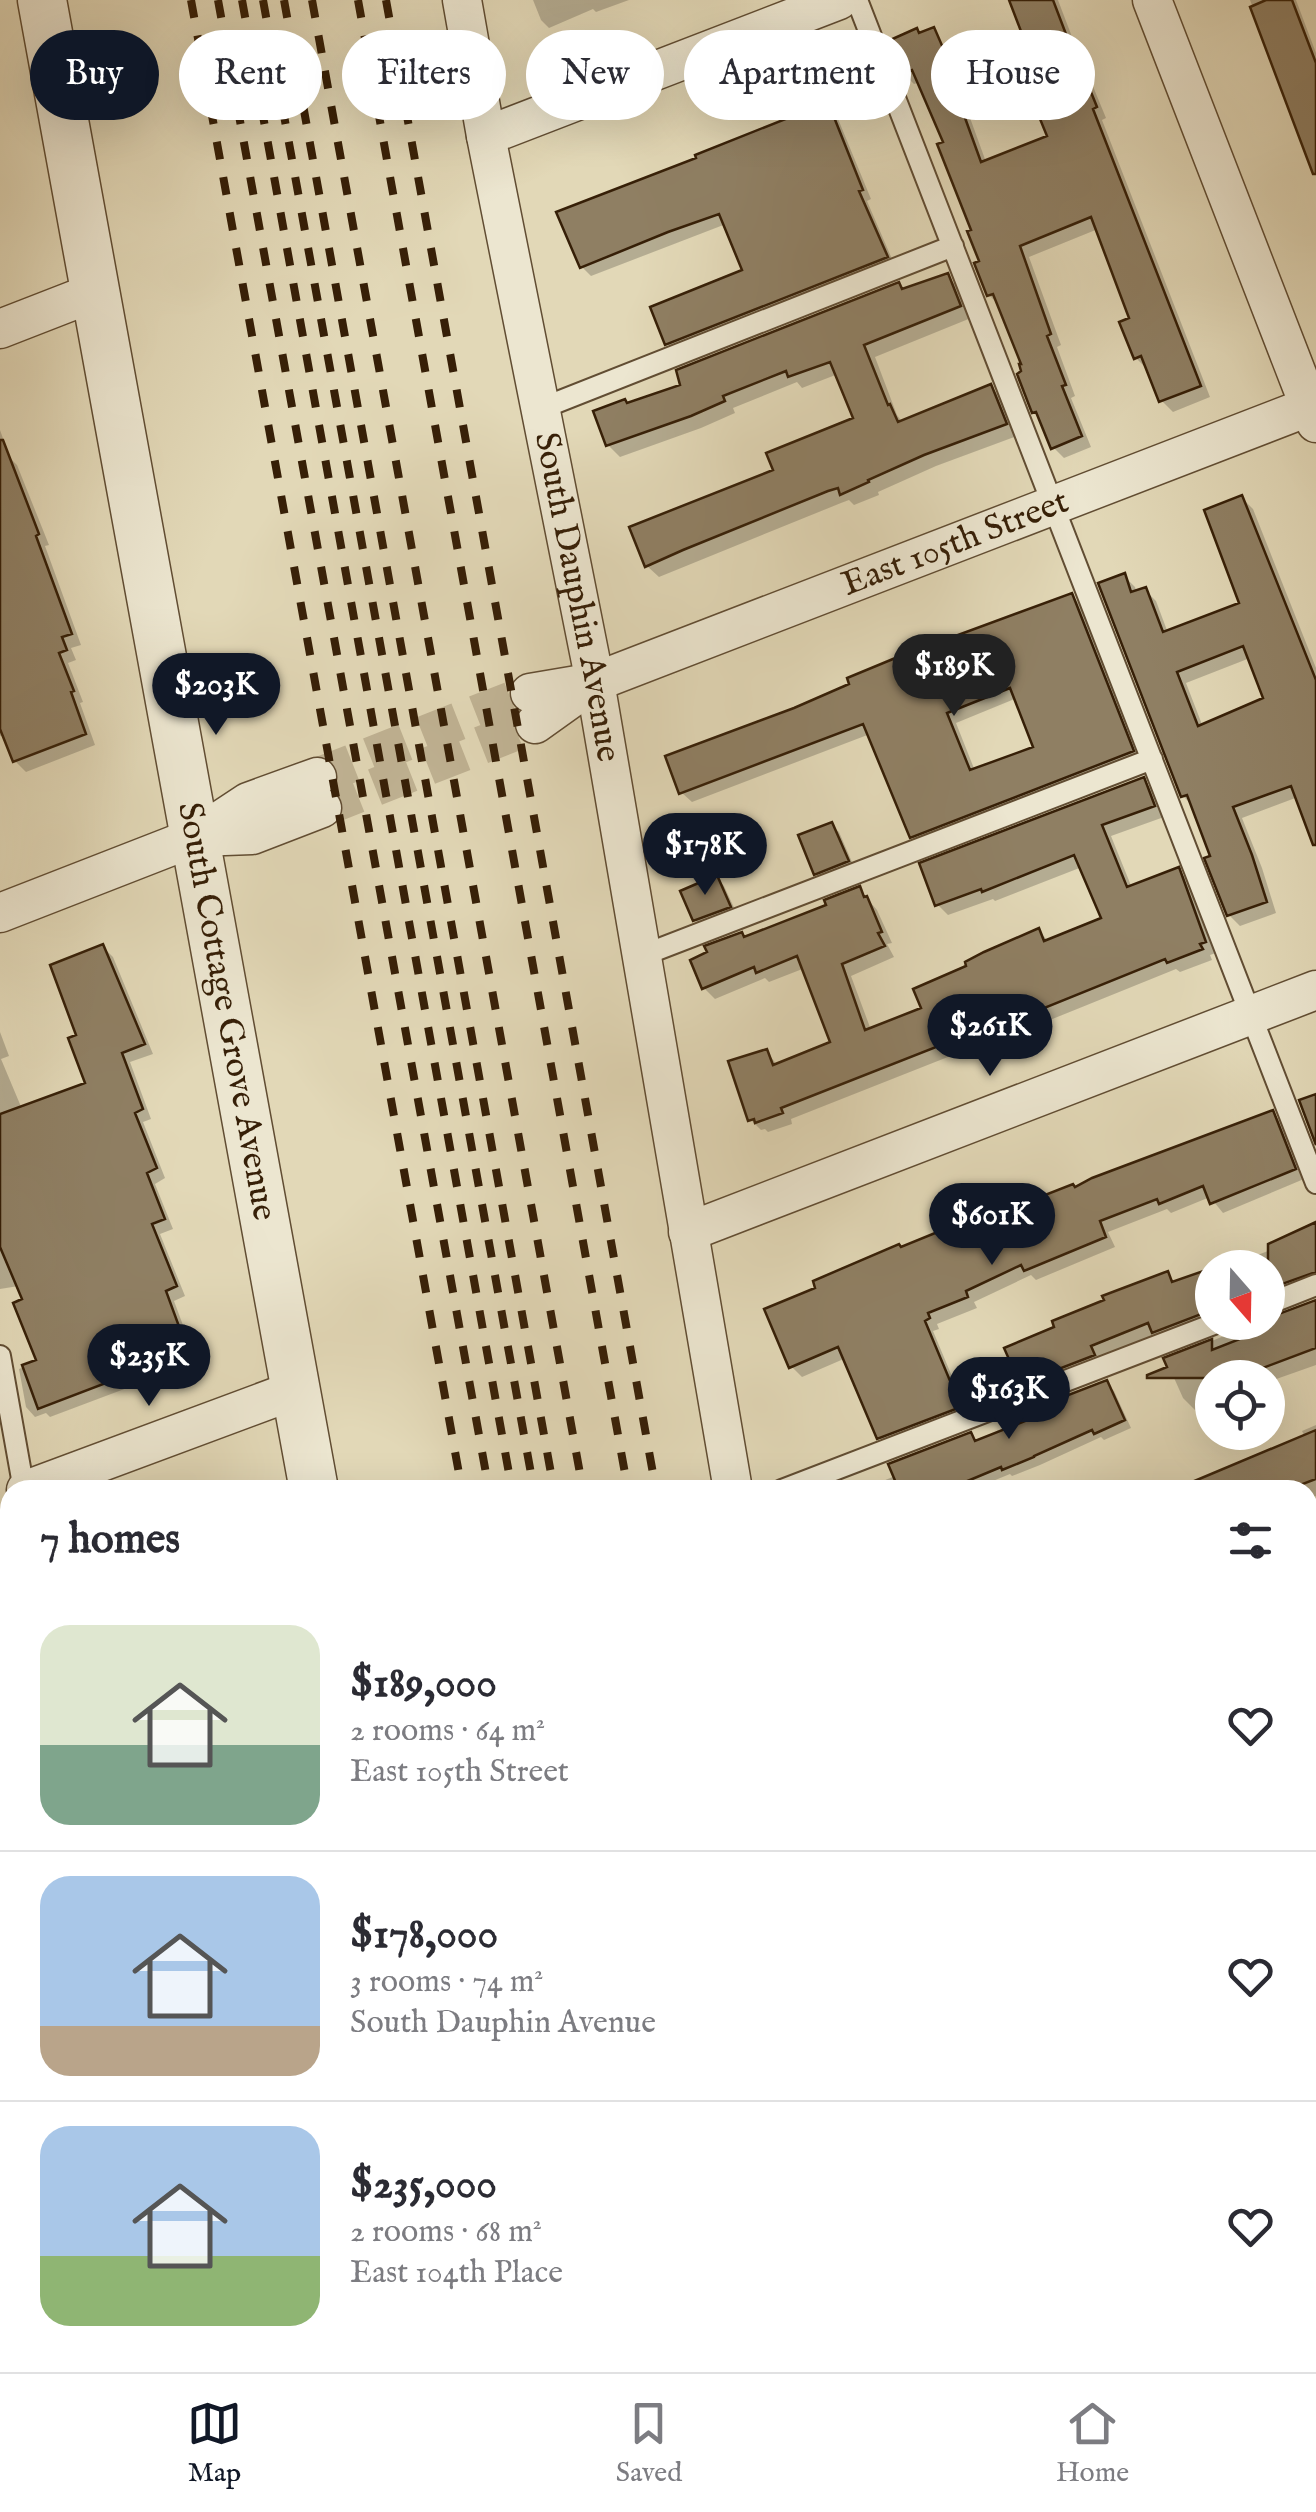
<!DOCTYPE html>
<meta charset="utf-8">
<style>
body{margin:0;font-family:"IM FELL English",serif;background:#f7f7f7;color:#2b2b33;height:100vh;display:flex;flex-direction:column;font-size:38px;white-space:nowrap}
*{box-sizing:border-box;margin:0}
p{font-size:32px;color:#7c7c81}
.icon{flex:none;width:55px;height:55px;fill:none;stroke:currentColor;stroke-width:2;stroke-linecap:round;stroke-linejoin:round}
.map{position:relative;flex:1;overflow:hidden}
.side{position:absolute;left:0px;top:1480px;width:1318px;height:892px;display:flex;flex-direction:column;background:#fff;border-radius:30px 30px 0 0;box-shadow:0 10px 40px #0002}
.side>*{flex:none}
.hud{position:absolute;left:30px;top:30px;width:1258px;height:90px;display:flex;gap:20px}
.needle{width:65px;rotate:160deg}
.fabs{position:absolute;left:1195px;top:1250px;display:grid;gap:20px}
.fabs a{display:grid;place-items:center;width:90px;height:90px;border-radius:50%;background:#fff;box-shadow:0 10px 40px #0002;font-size:50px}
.price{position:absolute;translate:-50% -85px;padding:0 22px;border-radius:35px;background:#111827;color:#fff;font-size:32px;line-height:65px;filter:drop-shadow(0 2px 5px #0008)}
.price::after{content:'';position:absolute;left:50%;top:60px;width:30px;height:22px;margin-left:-15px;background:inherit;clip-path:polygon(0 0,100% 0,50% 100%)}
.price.selected{background:#222;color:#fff}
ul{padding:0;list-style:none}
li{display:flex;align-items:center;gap:30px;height:250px;padding:0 40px}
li+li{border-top:2px solid #e1e1e2}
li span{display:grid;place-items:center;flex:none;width:280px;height:200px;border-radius:30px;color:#555}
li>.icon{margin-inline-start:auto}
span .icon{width:120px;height:120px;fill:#fffc;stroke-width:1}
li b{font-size:42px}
h2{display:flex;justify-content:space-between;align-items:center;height:120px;padding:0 40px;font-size:42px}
.pill{padding:0 35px;border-radius:45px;background:#fff;box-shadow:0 10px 40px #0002;font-size:35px;line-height:90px}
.pill.selected{background:#111827;color:#fff}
.tab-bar{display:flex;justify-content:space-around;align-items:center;height:140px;border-top:2px solid #e1e1e2;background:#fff;font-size:28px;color:#7c7c81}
.tab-bar a{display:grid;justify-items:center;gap:5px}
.tab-bar .selected{color:#111827}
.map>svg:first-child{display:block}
</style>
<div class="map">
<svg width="1316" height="2372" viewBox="0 0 1316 2372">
<rect width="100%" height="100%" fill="#e2d8b7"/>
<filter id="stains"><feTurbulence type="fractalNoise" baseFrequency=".002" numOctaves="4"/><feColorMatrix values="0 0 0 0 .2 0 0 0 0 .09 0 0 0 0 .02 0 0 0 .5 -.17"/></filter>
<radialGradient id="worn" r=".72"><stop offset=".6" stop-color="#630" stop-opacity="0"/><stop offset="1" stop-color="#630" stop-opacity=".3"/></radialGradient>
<path fill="#0003" fill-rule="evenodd" d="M 533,0 L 629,0 L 596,12 L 593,9 L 549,28 L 541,20 Z
M 1010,0 L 1058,0 L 1088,79 L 1092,84 L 1106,118 L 1102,120 L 1210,397 L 1173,412 L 1162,401 L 1147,369 L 1136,358 L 1132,320 L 1098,229 L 1029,257 L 1061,345 L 1057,347 L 1075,396 L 1071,398 L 1091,447 L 1064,458 L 1053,447 L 1041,419 L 1034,412 L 1025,373 L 1000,306 L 989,295 L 974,231 L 947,143 L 920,82 L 914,84 L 903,73 L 891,42 L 953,72 L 964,83 L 975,112 L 969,115 L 986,162 L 1050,138 L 1045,88 Z
M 1250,0 L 1296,0 L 1316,53 L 1316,173 Z
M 827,105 L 836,114 L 871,199 L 867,201 L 895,266 L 676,353 L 667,343 L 745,271 L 726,224 L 591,276 L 582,267 Z
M 947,276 L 959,288 L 971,318 L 875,357 L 897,415 L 903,423 L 991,387 L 1003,399 L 1017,436 L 936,466 L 878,492 L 879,495 L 854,505 L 849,500 L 841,503 L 659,577 L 647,566 L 776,471 L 856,420 L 838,374 L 802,388 L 797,382 L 733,408 L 735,413 L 701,428 L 620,457 L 608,445 L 628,405 L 683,386 L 898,285 L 905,291 Z
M 0,430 L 10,458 L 17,465 L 49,545 L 45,546 L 81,645 L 71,648 L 76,660 L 68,663 L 83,702 L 80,703 L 95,745 L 26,772 L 15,761 L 5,734 L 0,736 Z
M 1242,498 L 1253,509 L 1316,668 L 1316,836 L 1298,797 L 1242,818 L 1262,868 L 1276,913 L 1240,926 L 1229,915 L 1213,857 L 1194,807 L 1183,796 L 1124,576 L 1135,587 L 1137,593 L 1145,590 L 1156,601 L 1168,633 L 1242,604 ZM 1250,658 L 1266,700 L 1203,727 L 1186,683 Z
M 1072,596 L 1082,606 L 1142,761 L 922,846 L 912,836 L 870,734 L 692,802 L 681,792 L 795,710 ZM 1017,698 L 1037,749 L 975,771 L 956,723 Z
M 1143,780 L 1154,791 L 1164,817 L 1111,836 L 1132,888 L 1178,870 L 1189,881 L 1216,953 L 1210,955 L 1212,960 L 1180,972 L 1176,969 L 961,1056 L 958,1053 L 791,1119 L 792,1124 L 768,1132 L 765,1129 L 761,1130 L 750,1119 L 766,1051 L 778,1066 L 834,1044 L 805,968 L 769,982 L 765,978 L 715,999 L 704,988 L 746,939 L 829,906 L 859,889 L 877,910 L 892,943 L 887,944 L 894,957 L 851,976 L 871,1030 L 924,1009 L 1039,931 L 1049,942 L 1104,920 L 1082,867 L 995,901 L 993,899 L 948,915 L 937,904 Z
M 831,825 L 839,832 L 855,869 L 824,881 L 816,873 Z
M 717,878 L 724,886 L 737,914 L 703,928 L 695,920 Z
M 103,947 L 113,957 L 153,1054 L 130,1062 L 151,1119 L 143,1122 L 165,1178 L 155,1184 L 173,1229 L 160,1234 L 185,1296 L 174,1301 L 196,1360 L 168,1371 L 170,1375 L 138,1387 L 135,1385 L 50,1417 L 46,1413 L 35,1417 L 26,1407 L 19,1369 L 39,1361 L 137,1267 L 0,1289 L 0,1247 L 10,1246 L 0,1220 L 0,1032 L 9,1056 L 1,1059 L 22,1109 L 88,1085 L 79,1036 Z
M 1272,1113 L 1283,1123 L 1304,1179 L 1223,1213 L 1210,1197 L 1171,1213 L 1167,1209 L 1108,1232 L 1115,1247 L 1036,1280 L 1031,1275 L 974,1302 L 977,1308 L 937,1324 L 939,1329 L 933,1331 L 969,1417 L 889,1448 L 879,1437 L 846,1358 L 802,1377 L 791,1366 L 901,1250 L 1076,1190 Z
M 1316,1225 L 1316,1288 L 1268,1309 L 1268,1315 L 1268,1268 L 1223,1268 L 1284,1245 Z
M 1212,1271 L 1212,1322 L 1035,1395 L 1022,1382 L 1167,1274 L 1176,1283 Z
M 1316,1302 L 1316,1365 L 1268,1382 L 1268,1378 L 1212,1378 L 1212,1403 L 1195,1410 L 1183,1398 L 1166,1360 L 1231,1333 L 1235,1322 L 1268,1322 L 1268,1320 Z
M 1106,1383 L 1114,1391 L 1131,1428 L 1104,1440 L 1101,1437 L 1040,1465 L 1012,1476 L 1010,1474 L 971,1490 L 861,1490 L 895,1476 L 971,1435 L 978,1443 L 1039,1418 Z
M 1316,1425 L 1316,1496 L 1308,1499 L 1308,1490 L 1177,1490 L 1305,1437 L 1302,1431 Z
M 5,1578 L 10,1583 L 10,1686 L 3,1688 L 10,1707 L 10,1790 L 0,1795 L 0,1580 Z
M 1308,1680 L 1310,1683 L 1316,1681 L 1316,1753 L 1308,1756 Z
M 10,1810 L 10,2021 L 0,2025 L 0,1827 L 5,1825 L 2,1812 Z
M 1316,1821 L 1316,1875 L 1308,1883 L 1308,1824 Z
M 1316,1891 L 1316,1955 L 1308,1958 L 1308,1892 Z
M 1316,2016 L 1316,2091 L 1308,2094 L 1308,2019 Z
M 10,2178 L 10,2326 L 0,2301 L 0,2182 Z
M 1308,2275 L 1316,2284 L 1316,2372 L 1297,2372 L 1293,2362 L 1308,2362 Z
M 25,2362 L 77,2362 L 53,2372 L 29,2372 Z
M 88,2362 L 184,2362 L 179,2372 L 84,2372 Z
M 196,2362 L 364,2362 L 366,2372 L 197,2372 Z
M 1042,2362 L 1255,2362 L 1236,2369 L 1237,2372 L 1027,2372 L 1025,2369 Z"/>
<path fill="#8f7f63" stroke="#361f07" stroke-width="2.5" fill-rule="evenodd" d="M 1009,0 L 1053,0 L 1080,71 L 1082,70 L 1097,107 L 1093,109 L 1201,386 L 1159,402 L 1141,356 L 1134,359 L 1119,322 L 1129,318 L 1091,217 L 1020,246 L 1051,334 L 1047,336 L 1066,385 L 1062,386 L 1082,436 L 1051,449 L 1036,412 L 1032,413 L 1017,374 L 1021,371 L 1019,364 L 1021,364 L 993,294 L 987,296 L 974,263 L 979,261 L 967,231 L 971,230 L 937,144 L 943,142 L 912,70 L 901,74 L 888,41 L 917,28 L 919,33 L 934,27 L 966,101 L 960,104 L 981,162 L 1047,136 L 1029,92 L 1042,86 Z
M 1266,0 L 1292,0 L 1316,63 L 1316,174 L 1313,174 L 1250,7 Z
M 828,102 L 863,190 L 859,191 L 888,257 L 665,345 L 650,307 L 742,270 L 719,214 L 668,232 L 580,268 L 556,212 L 696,158 L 695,155 Z
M 948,273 L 961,306 L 864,345 L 888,405 L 890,404 L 898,422 L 991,384 L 1007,424 L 924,455 L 868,480 L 869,482 L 840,495 L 838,488 L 828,491 L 683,550 L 645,567 L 629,527 L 773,470 L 766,453 L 853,418 L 830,362 L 788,377 L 786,371 L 723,396 L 725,401 L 691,416 L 606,446 L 593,411 L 625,399 L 627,403 L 680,385 L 676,370 L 899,282 L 902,289 Z
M 0,440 L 3,440 L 39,534 L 36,536 L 72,634 L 62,637 L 67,650 L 59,653 L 74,691 L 71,692 L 86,734 L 13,762 L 0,729 Z
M 1242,495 L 1316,680 L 1316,845 L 1313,845 L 1291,786 L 1233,807 L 1252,855 L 1267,902 L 1227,916 L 1204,858 L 1210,856 L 1187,795 L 1181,797 L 1098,583 L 1125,573 L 1131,592 L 1146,587 L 1163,632 L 1239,603 L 1204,510 ZM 1243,646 L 1263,698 L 1198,726 L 1177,672 Z
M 1072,593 L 1134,751 L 910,838 L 863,724 L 679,794 L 665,756 L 794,708 L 849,684 L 847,678 L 893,659 ZM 1010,688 L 1033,747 L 970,770 L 947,713 Z
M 1144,777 L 1155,806 L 1102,825 L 1127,887 L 1179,867 L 1206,942 L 1200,944 L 1203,949 L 1167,963 L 1165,959 L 948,1047 L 946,1043 L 781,1108 L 783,1113 L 755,1123 L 754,1119 L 748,1121 L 728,1061 L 767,1049 L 773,1065 L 830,1042 L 797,956 L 756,973 L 754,967 L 702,989 L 690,960 L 707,952 L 704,946 L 742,932 L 744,937 L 826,905 L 824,900 L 860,886 L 864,897 L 867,896 L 882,932 L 878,933 L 885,946 L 842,964 L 865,1030 L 921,1008 L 913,989 L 966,966 L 965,962 L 984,952 L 1039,928 L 1044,941 L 1101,918 L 1074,855 L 982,892 L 981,889 L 935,906 L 919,863 Z
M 832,822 L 849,861 L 814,875 L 798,835 Z
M 717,875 L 731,907 L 693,921 L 680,891 Z
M 103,944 L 145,1044 L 122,1053 L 143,1109 L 135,1113 L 157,1168 L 147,1173 L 165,1219 L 152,1224 L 177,1286 L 166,1291 L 188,1351 L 160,1361 L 162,1365 L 126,1379 L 124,1376 L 38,1409 L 22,1365 L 36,1360 L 13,1303 L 22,1299 L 0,1247 L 0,1114 L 85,1083 L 68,1038 L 76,1035 L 50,965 Z
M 1316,1094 L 1316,1145 L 1299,1100 Z
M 1273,1110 L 1296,1169 L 1210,1204 L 1203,1186 L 1159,1204 L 1157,1199 L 1100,1221 L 1106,1237 L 1024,1271 L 1021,1265 L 966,1291 L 968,1297 L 928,1313 L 930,1318 L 925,1321 L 961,1407 L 877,1439 L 838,1347 L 789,1368 L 764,1309 L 815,1288 L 813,1281 L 899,1244 L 901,1247 L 972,1218 L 974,1223 L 1073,1184 L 1075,1187 L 1092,1178 Z
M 1316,1222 L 1316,1272 L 1268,1289 L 1268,1244 Z
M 1212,1268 L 1212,1310 L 1152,1333 L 1148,1323 L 1091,1346 L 1095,1355 L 1020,1384 L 1004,1348 L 1054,1327 L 1052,1321 L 1104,1300 L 1102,1296 L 1168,1271 L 1172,1282 Z
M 1316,1300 L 1316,1348 L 1236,1378 L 1147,1378 L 1147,1375 L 1167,1367 L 1163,1358 L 1212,1339 L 1212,1350 L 1268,1328 L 1268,1318 Z
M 1107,1380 L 1125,1420 L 1094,1434 L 1092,1430 L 1034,1456 L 1034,1457 L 1002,1470 L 1001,1467 L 946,1490 L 899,1490 L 888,1464 L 971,1432 L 975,1441 L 1035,1417 L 1032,1409 Z
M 1316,1430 L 1316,1479 L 1287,1490 L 1173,1490 Z"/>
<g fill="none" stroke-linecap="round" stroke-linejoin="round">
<path stroke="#c0b394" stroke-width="38" stroke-dasharray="38 19" stroke-linecap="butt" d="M 317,777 L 530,693
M 322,808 L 535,724"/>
<g stroke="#614d33" stroke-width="24">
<path id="service" d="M 857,0 L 1316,1183
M 540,409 L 953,246
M 641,956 L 1152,759
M 1268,1304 L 1316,1285
M 0,1356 L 24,1490
M 782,1490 L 1219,1322
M 0,1797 L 10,1793
M 1308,1877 L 1316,1874
M 180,2362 L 182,2372
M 48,2372 L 72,2362"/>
</g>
<g stroke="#614d33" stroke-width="41">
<g id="minor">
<path id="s1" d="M 462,0 L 486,136 L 595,682 L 733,1490"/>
<path d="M 1152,0 L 1316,423"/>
<path d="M 486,136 L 839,0"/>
<path d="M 0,329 L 95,292"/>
<path id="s2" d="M 530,693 L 595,682 L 1316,404"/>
<path d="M 535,724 L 584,689"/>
<path d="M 197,837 L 252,835 L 322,808"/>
<path d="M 0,913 L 195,837 L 248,802 L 317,777"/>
<path d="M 688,1232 L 1316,990"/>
<path d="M 26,1490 L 295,1390"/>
<path d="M 1308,1586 L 1316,1582"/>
<path d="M 0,2094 L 10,2090"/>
<path d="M 1308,2172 L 1316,2169"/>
<path d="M 900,2362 L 901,2372"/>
</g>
</g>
<g stroke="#614d33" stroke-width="51">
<g id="tertiary">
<path id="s3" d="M 42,0 L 314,1490"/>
<path d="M 473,2362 L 475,2372"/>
</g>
</g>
<use href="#service" stroke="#ece6d0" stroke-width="20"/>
<use href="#minor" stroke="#ece6d0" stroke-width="38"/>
<use href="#tertiary" stroke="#ece6d0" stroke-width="48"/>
<path stroke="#361f07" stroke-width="8" stroke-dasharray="18 18" stroke-linecap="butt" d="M 191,0 L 462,1490
M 218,0 L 489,1490
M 242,0 L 512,1490
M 263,0 L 534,1490
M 284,0 L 554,1490
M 312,0 L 583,1490
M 358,0 L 628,1490
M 386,0 L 656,1490
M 620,2362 L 622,2372
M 647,2362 L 649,2372
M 671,2362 L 673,2372
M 692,2362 L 694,2372
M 712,2362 L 714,2372
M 741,2362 L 743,2372
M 786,2362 L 788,2372
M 815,2362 L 817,2372"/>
</g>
<g text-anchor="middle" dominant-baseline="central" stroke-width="10" stroke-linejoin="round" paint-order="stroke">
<g font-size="35" fill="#361f07" stroke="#ece6d0">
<text stroke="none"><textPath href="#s2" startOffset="452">East 105th Street</textPath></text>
<text stroke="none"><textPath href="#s1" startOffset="608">South Dauphin Avenue</textPath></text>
<text stroke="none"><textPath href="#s3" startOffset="1028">South Cottage Grove Avenue</textPath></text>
</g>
</g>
<rect width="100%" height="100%" filter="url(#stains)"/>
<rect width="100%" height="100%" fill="url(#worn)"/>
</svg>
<div class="fabs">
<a><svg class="needle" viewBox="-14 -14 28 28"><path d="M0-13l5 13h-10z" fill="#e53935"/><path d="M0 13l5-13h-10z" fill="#7c7c81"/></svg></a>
<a><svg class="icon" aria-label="locate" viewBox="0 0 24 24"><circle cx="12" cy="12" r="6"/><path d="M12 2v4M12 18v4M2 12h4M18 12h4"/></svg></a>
</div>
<b class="price selected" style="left:954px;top:719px">$189K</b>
<b class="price" style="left:216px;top:738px">$203K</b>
<b class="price" style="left:705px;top:898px">$178K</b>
<b class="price" style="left:990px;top:1079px">$261K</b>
<b class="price" style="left:992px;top:1268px">$601K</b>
<b class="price" style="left:149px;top:1409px">$235K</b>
<b class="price" style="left:1009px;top:1442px">$163K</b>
<div class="hud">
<a class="pill selected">Buy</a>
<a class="pill">Rent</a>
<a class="pill">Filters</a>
<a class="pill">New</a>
<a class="pill">Apartment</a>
<a class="pill">House</a>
</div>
<section class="side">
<h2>7 homes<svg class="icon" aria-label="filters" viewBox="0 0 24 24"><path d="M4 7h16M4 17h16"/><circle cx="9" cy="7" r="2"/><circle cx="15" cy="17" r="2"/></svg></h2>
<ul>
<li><span style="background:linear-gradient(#dfe7d0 60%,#7fa58c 0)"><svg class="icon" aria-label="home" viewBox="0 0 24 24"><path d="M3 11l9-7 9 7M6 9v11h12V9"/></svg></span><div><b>$189,000</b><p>2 rooms · 64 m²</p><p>East 105th Street</p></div><svg class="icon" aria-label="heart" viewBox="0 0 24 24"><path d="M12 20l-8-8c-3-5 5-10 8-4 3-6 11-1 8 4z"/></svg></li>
<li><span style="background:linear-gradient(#a9c7e8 75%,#b9a48a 0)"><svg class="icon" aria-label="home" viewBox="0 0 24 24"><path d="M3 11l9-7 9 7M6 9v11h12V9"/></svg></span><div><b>$178,000</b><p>3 rooms · 74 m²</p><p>South Dauphin Avenue</p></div><svg class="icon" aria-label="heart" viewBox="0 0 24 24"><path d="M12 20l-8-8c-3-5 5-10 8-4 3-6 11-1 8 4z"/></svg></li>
<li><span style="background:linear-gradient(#a9c7e8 65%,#8fb573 0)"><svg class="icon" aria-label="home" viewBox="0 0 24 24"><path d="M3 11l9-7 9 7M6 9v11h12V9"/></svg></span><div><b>$235,000</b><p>2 rooms · 68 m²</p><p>East 104th Place</p></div><svg class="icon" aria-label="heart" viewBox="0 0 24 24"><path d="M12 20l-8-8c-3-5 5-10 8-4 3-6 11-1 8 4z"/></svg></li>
</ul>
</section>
</div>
<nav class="tab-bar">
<a class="selected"><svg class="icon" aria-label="map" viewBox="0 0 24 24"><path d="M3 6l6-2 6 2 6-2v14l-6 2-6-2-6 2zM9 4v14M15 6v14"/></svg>Map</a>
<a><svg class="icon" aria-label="saved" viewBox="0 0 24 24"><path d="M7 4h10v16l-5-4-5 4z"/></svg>Saved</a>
<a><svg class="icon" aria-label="home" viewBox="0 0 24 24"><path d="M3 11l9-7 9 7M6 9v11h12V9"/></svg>Home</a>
</nav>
